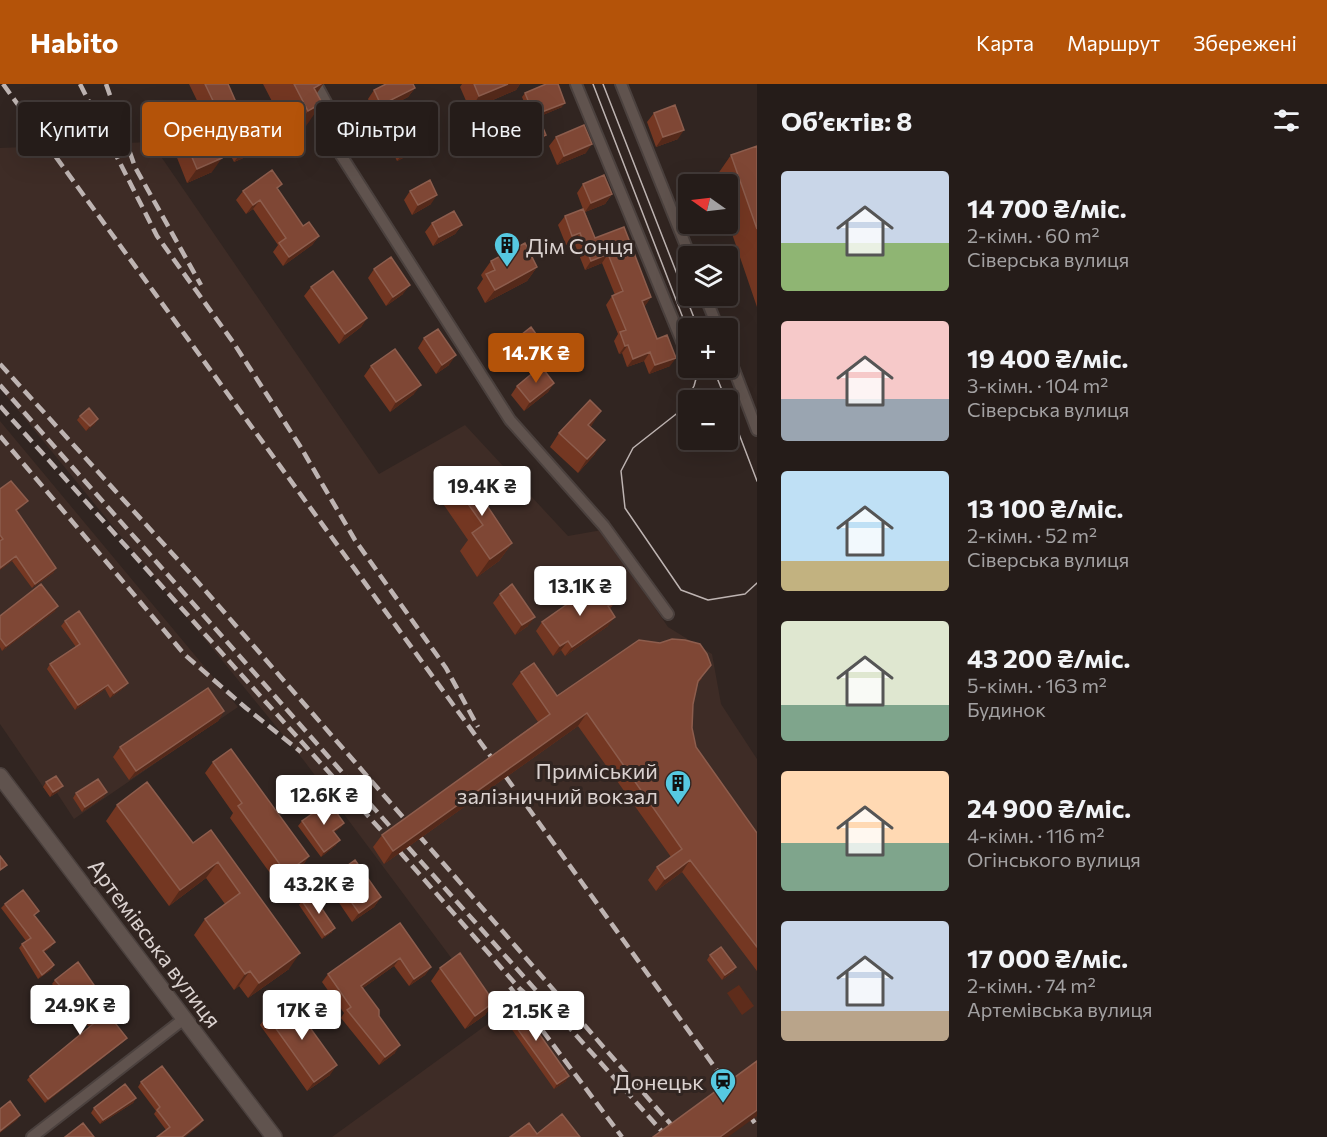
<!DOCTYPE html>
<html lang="uk">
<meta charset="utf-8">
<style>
body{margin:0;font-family:Commissioner,sans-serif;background:#2d2522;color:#f1f3f6;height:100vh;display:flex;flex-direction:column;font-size:22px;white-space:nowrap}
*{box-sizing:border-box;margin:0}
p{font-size:20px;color:#a3a1a2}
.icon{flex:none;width:33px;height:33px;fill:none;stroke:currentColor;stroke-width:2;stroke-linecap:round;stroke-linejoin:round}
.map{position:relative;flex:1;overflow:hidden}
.panel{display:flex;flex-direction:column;background:#251c19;width:570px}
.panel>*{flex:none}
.hud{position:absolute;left:18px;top:18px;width:570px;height:54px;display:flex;gap:12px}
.needle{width:39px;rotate:284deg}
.fabs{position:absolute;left:678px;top:90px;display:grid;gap:12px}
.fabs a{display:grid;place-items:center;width:60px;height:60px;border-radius:6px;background:#251c19;box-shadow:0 6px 24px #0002,0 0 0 2px #423a38;font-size:30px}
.price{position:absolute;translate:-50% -51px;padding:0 14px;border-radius:6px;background:#fff;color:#222;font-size:20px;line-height:39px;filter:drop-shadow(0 2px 3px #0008)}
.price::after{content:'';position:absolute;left:50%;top:36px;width:18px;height:14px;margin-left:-9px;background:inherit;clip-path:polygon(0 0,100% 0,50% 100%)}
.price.current{background:#b45309;color:#fff}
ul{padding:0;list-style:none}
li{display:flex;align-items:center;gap:18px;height:150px;padding:0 24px}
li span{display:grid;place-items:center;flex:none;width:168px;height:120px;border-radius:6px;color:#555}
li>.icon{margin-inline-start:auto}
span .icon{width:72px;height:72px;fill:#fffc;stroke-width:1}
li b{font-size:26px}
h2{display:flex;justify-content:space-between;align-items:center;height:72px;padding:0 24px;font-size:26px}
.chip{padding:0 21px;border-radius:6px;background:#251c19;box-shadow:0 6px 24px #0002,0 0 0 2px #423a38;font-size:21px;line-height:54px}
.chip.current{background:#b45309;color:#fff}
header{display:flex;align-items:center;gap:36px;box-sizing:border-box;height:84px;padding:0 30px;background:#b45309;color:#fff}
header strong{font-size:28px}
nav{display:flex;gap:33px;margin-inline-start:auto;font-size:21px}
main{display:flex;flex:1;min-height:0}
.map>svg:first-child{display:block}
</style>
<header>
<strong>Habito</strong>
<nav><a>Карта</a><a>Маршрут</a><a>Збережені</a></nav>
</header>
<main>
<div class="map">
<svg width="757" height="1053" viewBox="0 0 757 1053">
<rect width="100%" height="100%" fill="#312521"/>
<path fill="#3e2c26" d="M 151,58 L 379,390 L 465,341 L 568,452 L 602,446 L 668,543 L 712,570 L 721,620 L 757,675 L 757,1053 L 332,1053 L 496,934 L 305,678 L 0,304 L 0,64 Z
M 0,337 L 238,623 L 74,735 L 57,709 L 50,713 L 0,640 Z"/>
<path fill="#5e2c1b" d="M 739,901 L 754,922 L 742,931 L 727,909 Z"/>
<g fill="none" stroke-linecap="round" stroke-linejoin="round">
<g stroke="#4b413e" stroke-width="14">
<path id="minor" d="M 316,0 L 334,33 L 339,68 L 510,336 L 604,442 L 668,530
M 576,0 L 685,265
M 621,0 L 690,172
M 705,212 L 718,244
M 728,270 L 757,346
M 32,1053 L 185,934"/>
</g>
<g stroke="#4b413e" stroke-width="18">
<path id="secondary" d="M 0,692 L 274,1053"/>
</g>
<use href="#minor" stroke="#60534e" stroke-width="10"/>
<use href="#secondary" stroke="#60534e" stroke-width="15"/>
<path stroke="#beb4b2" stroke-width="1.5" d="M 593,0 L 688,247
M 603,0 L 698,244
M 699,284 L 694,302 L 680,327 L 633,364 L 621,387 L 625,424 L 681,506 L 708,516 L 745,510 L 757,499
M 713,284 L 726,316
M 728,321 L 757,397"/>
<path stroke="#beb4b2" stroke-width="4.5" stroke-dasharray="12 6" stroke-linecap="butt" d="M 3,0 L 494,677
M 80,0 L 157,152 L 233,258 L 300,362 L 355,456 L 446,584 L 478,643
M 106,0 L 135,83 L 201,201
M 0,280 L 190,489 L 682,1053
M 0,301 L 395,748
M 0,322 L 387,753
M 0,352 L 185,571 L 246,624 L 301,668
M 506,693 L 757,1042
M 408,763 L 667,1053
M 400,768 L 519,904 L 548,930
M 510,903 L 622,1053"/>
</g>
<path fill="#743722" d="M 189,0 L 228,0 L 226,30 L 208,39 Z
M 263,0 L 323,0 L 317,9 L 304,45 L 290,52 Z
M 462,0 L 520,0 L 516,6 L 470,26 L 460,3 Z
M 415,4 L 408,13 L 375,30 L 368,15 L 374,6 Z
M 525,9 L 562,23 L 538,33 L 539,61 L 514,71 L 507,52 L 513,42 L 531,35 L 522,13 Z
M 654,29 L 678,55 L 656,63 L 647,38 Z
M 177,38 L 212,88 L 187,99 L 168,51 Z
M 395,52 L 431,54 L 425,63 L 397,77 L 389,61 Z
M 556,53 L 586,69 L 557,81 L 549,62 Z
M 236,58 L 261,59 L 255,69 L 234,78 L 229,68 Z
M 757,62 L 757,223 L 728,138 L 728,100 L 714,100 L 713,97 L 731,71 Z
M 583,100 L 612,110 L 605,120 L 585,128 L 595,154 L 651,213 L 644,223 L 670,282 L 649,290 L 644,277 L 627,283 L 622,269 L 619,270 L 614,257 L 618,250 L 606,221 L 612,212 L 615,211 L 602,179 L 585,186 L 574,158 L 566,161 L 558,141 L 565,132 L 583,125 L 577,109 Z
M 278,106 L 303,142 L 319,152 L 312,161 L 283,182 L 273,168 L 278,161 L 253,125 L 246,130 L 236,116 L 243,107 Z
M 410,107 L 431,120 L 412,131 L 404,116 Z
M 432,139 L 462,141 L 455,150 L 433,162 L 425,148 Z
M 491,177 L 537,183 L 527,197 L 485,219 L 477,204 L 483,195 L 481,191 Z
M 374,185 L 403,210 L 386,222 L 368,194 Z
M 311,203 L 367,234 L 361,243 L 339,260 L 304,212 Z
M 424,254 L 449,281 L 436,290 L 418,264 Z
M 511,259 L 544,261 L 538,270 L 517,285 L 504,268 Z
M 371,282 L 414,310 L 390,328 L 364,292 Z
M 554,299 L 548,308 L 524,327 L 511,311 L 517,302 Z
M 80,332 L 95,340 L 86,347 L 77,336 Z
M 592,341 L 590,343 L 595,370 L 578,389 L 550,363 L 559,349 Z
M 449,393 L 512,459 L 499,477 L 477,493 L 460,467 L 468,456 L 437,411 Z
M 0,405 L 24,421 L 17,427 L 56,484 L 53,489 L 32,504 L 12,477 L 0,486 Z
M 500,510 L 528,542 L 515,551 L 493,519 Z
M 601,512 L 615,518 L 610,525 L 608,542 L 565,572 L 561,566 L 553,572 L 536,547 L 542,538 Z
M 55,527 L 2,567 L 0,563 L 0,532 Z
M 65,537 L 128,599 L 125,603 L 110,614 L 105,605 L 75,626 L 47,585 L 50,580 L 76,563 L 61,542 Z
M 521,588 L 557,612 L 702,594 L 698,599 L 693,620 L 692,644 L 696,663 L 757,749 L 757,887 L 682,788 L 656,807 L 648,796 L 657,783 L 671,773 L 578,642 L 384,780 L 373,763 L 382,751 L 538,638 L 512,600 Z
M 224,627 L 218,637 L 129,696 L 113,673 L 120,663 Z
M 213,678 L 309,772 L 301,784 L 278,800 L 230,734 L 233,729 L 205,689 Z
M 46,698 L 59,707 L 50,713 L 43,703 Z
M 76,709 L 104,713 L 82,728 L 73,714 Z
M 117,721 L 193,759 L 211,746 L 289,885 L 248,914 L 239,902 L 234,906 L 194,851 L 205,835 L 225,820 L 206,794 L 169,822 L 106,737 Z
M 302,737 L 344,739 L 341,743 L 334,748 L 336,761 L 321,773 L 298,742 Z
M 333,792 L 381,813 L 374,823 L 352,838 L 327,801 Z
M 302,817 L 332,848 L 322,855 L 299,821 Z
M 5,820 L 35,832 L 51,863 L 44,868 L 54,881 L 51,886 L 38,895 L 19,864 L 22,860 L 26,857 L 1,824 Z
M 400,839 L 431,883 L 425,891 L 409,902 L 394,882 L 363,904 L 379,932 L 395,969 L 379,981 L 341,934 L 344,929 L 322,898 L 328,890 Z
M 710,871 L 736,883 L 733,888 L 722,896 L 707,876 Z
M 440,884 L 494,918 L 485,931 L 465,945 L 431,897 Z
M 55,896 L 97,916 L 123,958 L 45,1019 L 27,996 L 30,992 L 89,943 L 52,900 Z
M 504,926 L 566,997 L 554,1005 L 501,930 Z
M 267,932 L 330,991 L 307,1007 L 260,941 Z
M 141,998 L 200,1041 L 166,1046 L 154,1030 L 156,1027 L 138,1003 Z
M 136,1014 L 133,1019 L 100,1040 L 91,1029 L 94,1024 Z"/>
<path fill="#54291a" d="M 321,0 L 323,0 L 307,23 L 314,4 Z
M 508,0 L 520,0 L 516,6 L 470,26 L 479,12 Z
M 415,4 L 408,13 L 375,30 L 381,21 Z
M 235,16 L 226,30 L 208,39 L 217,25 Z
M 322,19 L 304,45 L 290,52 L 308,27 Z
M 565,19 L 562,23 L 531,36 L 534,31 Z
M 684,46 L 678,55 L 656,63 L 663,53 Z
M 546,51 L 539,61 L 514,71 L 521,61 Z
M 431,54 L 425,63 L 397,77 L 404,68 Z
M 261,59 L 255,69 L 234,78 L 241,69 Z
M 592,60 L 586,69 L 557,81 L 564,72 Z
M 222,74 L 212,88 L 187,99 L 197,85 Z
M 612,110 L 605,120 L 585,128 L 591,119 Z
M 437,111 L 431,120 L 412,131 L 418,121 Z
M 260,116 L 253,125 L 246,130 L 253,121 Z
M 462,141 L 455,150 L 433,162 L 439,153 Z
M 580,149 L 574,158 L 566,161 L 572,152 Z
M 319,152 L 312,161 L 283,182 L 289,173 Z
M 608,170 L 602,179 L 585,186 L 591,177 Z
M 537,183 L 527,197 L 485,219 L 495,206 Z
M 410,201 L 403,210 L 386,222 L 393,213 Z
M 651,213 L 645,222 L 636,226 L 642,217 Z
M 367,234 L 361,243 L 339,260 L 345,250 Z
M 544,261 L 538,270 L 517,285 L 524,276 Z
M 628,261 L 622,269 L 619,270 L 625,262 Z
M 650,268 L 644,277 L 627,283 L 633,275 Z
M 456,271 L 449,281 L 436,290 L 442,281 Z
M 676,274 L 670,282 L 649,290 L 655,281 Z
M 554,299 L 548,308 L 524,327 L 530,318 Z
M 421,301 L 414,310 L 390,328 L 396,318 Z
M 601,327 L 592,341 L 579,355 L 588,341 Z
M 98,335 L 95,340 L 86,347 L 90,342 Z
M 605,356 L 595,370 L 578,389 L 587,375 Z
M 28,417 L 24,421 L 13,430 L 16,426 Z
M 512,459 L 499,477 L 477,493 L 490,475 Z
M 16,472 L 12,477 L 0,486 L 0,484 Z
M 56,484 L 53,489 L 32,504 L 35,500 Z
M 58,522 L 55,527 L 2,567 L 6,562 Z
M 535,533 L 528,542 L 515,551 L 522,541 Z
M 615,533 L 608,542 L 565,572 L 572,563 Z
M 568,557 L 561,566 L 553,572 L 560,562 Z
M 128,599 L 125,603 L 110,614 L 114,609 Z
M 108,601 L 105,605 L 75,626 L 78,621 Z
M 224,627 L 218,637 L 129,696 L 136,687 Z
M 587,629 L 578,642 L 384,780 L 393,767 Z
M 63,702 L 59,707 L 50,713 L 53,708 Z
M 107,708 L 104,713 L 82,728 L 85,723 Z
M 344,739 L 341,743 L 330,751 L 333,747 Z
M 340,756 L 336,761 L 321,773 L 324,768 Z
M 309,772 L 301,784 L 278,800 L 286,789 Z
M 690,776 L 682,788 L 656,807 L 665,795 Z
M 218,778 L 206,794 L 169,822 L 180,806 Z
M 381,813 L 374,823 L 352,838 L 359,829 Z
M 335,844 L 332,848 L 322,855 L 325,851 Z
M 55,858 L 51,863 L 40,871 L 43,867 Z
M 300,869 L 289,885 L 248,914 L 259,899 Z
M 400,874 L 394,882 L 356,909 L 361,902 Z
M 54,881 L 51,886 L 38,895 L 42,891 Z
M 431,883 L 425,891 L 409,902 L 414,895 Z
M 736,883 L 733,888 L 722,896 L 725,891 Z
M 250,887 L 239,902 L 234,906 L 245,890 Z
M 494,918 L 485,931 L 465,945 L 475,932 Z
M 127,954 L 123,958 L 45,1019 L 48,1015 Z
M 400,961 L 395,969 L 379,981 L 385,973 Z
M 337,981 L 330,991 L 307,1007 L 314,998 Z
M 569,992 L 566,997 L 554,1005 L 557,1000 Z
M 136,1014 L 133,1019 L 100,1040 L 103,1036 Z
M 757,1026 L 757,1032 L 728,1053 L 720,1053 Z
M 20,1031 L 17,1036 L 0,1049 L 0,1047 Z
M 203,1036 L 200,1041 L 185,1053 L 182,1053 Z"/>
<path fill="#7f4735" stroke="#8d5d4d" stroke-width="1.5" d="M 205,0 L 228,0 L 235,16 L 217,25 Z
M 294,0 L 321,0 L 314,4 L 322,19 L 308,27 Z
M 386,0 L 413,0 L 415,4 L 381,21 L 374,6 Z
M 474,0 L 508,0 L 479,12 Z
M 546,0 L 558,0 L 565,19 L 534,31 L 525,9 Z
M 675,21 L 684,46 L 663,53 L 654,29 Z
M 193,31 L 206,62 L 215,58 L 222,74 L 197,85 L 177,38 Z
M 538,32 L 546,51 L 521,61 L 513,42 Z
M 423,37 L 431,54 L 404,68 L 395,52 Z
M 584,41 L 592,60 L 564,72 L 556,53 Z
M 256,49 L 261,59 L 241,69 L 236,58 Z
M 757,62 L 757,145 L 731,71 Z
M 272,86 L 282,100 L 277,104 L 303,142 L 309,138 L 319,152 L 289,173 L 279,159 L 286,154 L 260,116 L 253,121 L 243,107 Z
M 604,91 L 612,110 L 591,119 L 583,100 Z
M 430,96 L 437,111 L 418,121 L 410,107 Z
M 583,125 L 595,154 L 624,143 L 651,213 L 642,217 L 657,255 L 667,251 L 676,274 L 655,281 L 650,268 L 633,275 L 628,261 L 625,262 L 620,248 L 626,246 L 612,212 L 623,207 L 608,170 L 591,177 L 580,149 L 572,152 L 565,132 Z
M 454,127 L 462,141 L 439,153 L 432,139 Z
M 525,159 L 537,183 L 495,206 L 486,190 L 495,186 L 491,177 Z
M 391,173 L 410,201 L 393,213 L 374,185 Z
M 333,187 L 367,234 L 345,250 L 311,203 Z
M 531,243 L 544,261 L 524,276 L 511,259 Z
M 438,245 L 456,271 L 442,281 L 424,254 Z
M 395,265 L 421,301 L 396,318 L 371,282 Z
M 541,282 L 554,299 L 530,318 L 517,302 Z
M 590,316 L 601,327 L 588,341 L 605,356 L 587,375 L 559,349 Z
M 89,324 L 98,335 L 90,342 L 80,332 Z
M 462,384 L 512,459 L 490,475 L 472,449 L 483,441 L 449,393 Z
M 11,397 L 28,417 L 16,426 L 56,484 L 35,500 L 16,472 L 0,484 L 0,457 L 3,455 L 0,451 L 0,405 Z
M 41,500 L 58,522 L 6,562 L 0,554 L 0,532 Z
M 512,500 L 535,533 L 522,541 L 500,510 Z
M 593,502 L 601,512 L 608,508 L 615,518 L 608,522 L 615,533 L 572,563 L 568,557 L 560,562 L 542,538 Z
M 79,527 L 128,599 L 114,609 L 108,601 L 78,621 L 50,580 L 80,560 L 65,537 Z
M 672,555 L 685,556 L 700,560 L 707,570 L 711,581 L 698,597 L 693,620 L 692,644 L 696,663 L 757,749 L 757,863 L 690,776 L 665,795 L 657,783 L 682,765 L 587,629 L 393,767 L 382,751 L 550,630 L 521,588 L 534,579 L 557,612 L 639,556 L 660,559 Z
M 208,604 L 224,627 L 136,687 L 120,663 Z
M 231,665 L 309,772 L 286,789 L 238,722 L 242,719 L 213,678 Z
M 56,692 L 63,702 L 53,708 L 46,698 Z
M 98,695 L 107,708 L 85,723 L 76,709 Z
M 147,698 L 193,759 L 211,746 L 300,869 L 259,899 L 250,887 L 245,890 L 205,835 L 240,809 L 218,778 L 180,806 L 117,721 Z
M 329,718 L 344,739 L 333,747 L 340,756 L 324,768 L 302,737 Z
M 0,772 L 7,781 L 0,786 Z
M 355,776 L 381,813 L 359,829 L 333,792 Z
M 23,806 L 39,827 L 34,831 L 55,858 L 43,867 L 54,881 L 42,891 L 22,860 L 31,854 L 5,820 Z
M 312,810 L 335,844 L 325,851 L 302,817 Z
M 400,839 L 431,883 L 414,895 L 400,874 L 361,902 L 379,926 L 379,932 L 400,961 L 385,973 L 347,926 L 351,923 L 328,890 Z
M 721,863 L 736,883 L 725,891 L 710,871 Z
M 460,869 L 494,918 L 475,932 L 440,884 Z
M 78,878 L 101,911 L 96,915 L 127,954 L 48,1015 L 30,992 L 93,940 L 55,896 Z
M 290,916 L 337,981 L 314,998 L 267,932 Z
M 516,917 L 569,992 L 557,1000 L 504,926 Z
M 757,977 L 757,1026 L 720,1053 L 653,1053 Z
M 162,982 L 203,1036 L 182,1053 L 157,1053 L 170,1043 L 157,1026 L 160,1023 L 141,998 Z
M 125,1000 L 136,1014 L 103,1036 L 94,1024 Z
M 10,1017 L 20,1031 L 0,1047 L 0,1025 Z
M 562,1030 L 580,1053 L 510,1053 L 529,1039 L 537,1050 Z
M 83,1039 L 94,1053 L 65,1053 Z"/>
<defs>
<g id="building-pin" transform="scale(1.35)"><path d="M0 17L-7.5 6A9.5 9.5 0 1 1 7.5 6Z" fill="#56c9e1" stroke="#312521"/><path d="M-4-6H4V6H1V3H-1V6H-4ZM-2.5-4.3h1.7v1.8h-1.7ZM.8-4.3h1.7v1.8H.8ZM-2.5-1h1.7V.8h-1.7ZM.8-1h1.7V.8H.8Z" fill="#111"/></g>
<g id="station-pin" transform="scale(1.35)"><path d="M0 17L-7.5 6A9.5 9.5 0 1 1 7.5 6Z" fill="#56c9e1" stroke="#312521"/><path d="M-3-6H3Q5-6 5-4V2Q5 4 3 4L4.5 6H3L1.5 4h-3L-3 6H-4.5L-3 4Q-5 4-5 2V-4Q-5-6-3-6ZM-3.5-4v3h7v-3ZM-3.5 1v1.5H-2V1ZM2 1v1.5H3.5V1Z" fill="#111"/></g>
</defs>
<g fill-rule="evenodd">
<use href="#building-pin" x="507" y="161"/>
<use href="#building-pin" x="678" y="699"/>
<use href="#station-pin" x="723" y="997"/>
</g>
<g text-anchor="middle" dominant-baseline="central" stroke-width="6" stroke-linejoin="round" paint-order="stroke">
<g font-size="22" fill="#dbd2d0" stroke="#312521" text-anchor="end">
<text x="526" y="161" text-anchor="start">Дім Сонця</text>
<text x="658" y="686">Приміський<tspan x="658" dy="25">залізничний вокзал</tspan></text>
<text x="704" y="997">Донецьк</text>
</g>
<g font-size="22" fill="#dbd2d0" stroke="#312521">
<text transform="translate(155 859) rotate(53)">Артемівська вулиця</text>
</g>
</g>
</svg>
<div class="fabs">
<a><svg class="needle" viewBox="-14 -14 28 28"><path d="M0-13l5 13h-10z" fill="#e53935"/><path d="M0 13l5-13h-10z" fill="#a3a1a2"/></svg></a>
<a><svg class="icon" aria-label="layers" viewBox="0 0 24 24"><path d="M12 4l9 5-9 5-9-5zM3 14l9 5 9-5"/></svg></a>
<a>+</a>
<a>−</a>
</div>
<b class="price current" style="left:536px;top:300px">14.7K ₴</b>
<b class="price" style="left:482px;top:433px">19.4K ₴</b>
<b class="price" style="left:580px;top:533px">13.1K ₴</b>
<b class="price" style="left:324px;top:742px">12.6K ₴</b>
<b class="price" style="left:319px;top:831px">43.2K ₴</b>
<b class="price" style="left:80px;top:952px">24.9K ₴</b>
<b class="price" style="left:302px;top:957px">17K ₴</b>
<b class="price" style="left:536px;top:958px">21.5K ₴</b>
<div class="hud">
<a class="chip">Купити</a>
<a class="chip current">Орендувати</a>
<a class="chip">Фільтри</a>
<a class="chip">Нове</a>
</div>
</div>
<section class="panel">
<h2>Об’єктів: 8<svg class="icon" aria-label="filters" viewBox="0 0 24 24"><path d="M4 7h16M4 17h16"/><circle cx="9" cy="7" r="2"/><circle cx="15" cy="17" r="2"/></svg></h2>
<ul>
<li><span style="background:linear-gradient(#c9d6e8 60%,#8fb573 0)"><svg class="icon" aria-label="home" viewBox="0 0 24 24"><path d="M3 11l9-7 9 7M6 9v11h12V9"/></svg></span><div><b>14 700 ₴/міс.</b><p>2-кімн. · 60 m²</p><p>Сіверська вулиця</p></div></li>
<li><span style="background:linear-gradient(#f6c9c9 65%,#9aa5b1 0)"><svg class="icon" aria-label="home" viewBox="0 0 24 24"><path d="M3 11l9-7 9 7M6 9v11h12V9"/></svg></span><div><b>19 400 ₴/міс.</b><p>3-кімн. · 104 m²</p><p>Сіверська вулиця</p></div></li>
<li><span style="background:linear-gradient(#bfe0f5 75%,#c2b280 0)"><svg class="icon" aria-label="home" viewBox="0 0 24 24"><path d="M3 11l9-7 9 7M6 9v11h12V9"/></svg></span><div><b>13 100 ₴/міс.</b><p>2-кімн. · 52 m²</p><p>Сіверська вулиця</p></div></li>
<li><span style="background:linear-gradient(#dfe7d0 70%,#7fa58c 0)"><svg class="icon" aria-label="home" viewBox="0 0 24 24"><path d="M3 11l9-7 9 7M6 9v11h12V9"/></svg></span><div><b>43 200 ₴/міс.</b><p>5-кімн. · 163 m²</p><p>Будинок</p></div></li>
<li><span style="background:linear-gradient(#ffd9b3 60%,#7fa58c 0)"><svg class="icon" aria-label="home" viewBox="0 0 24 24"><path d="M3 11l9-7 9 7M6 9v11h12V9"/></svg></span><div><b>24 900 ₴/міс.</b><p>4-кімн. · 116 m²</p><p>Огінського вулиця</p></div></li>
<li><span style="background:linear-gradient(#c9d6e8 75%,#b9a48a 0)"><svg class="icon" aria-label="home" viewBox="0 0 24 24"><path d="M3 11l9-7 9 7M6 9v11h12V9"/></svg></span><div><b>17 000 ₴/міс.</b><p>2-кімн. · 74 m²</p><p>Артемівська вулиця</p></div></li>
</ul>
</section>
</main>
